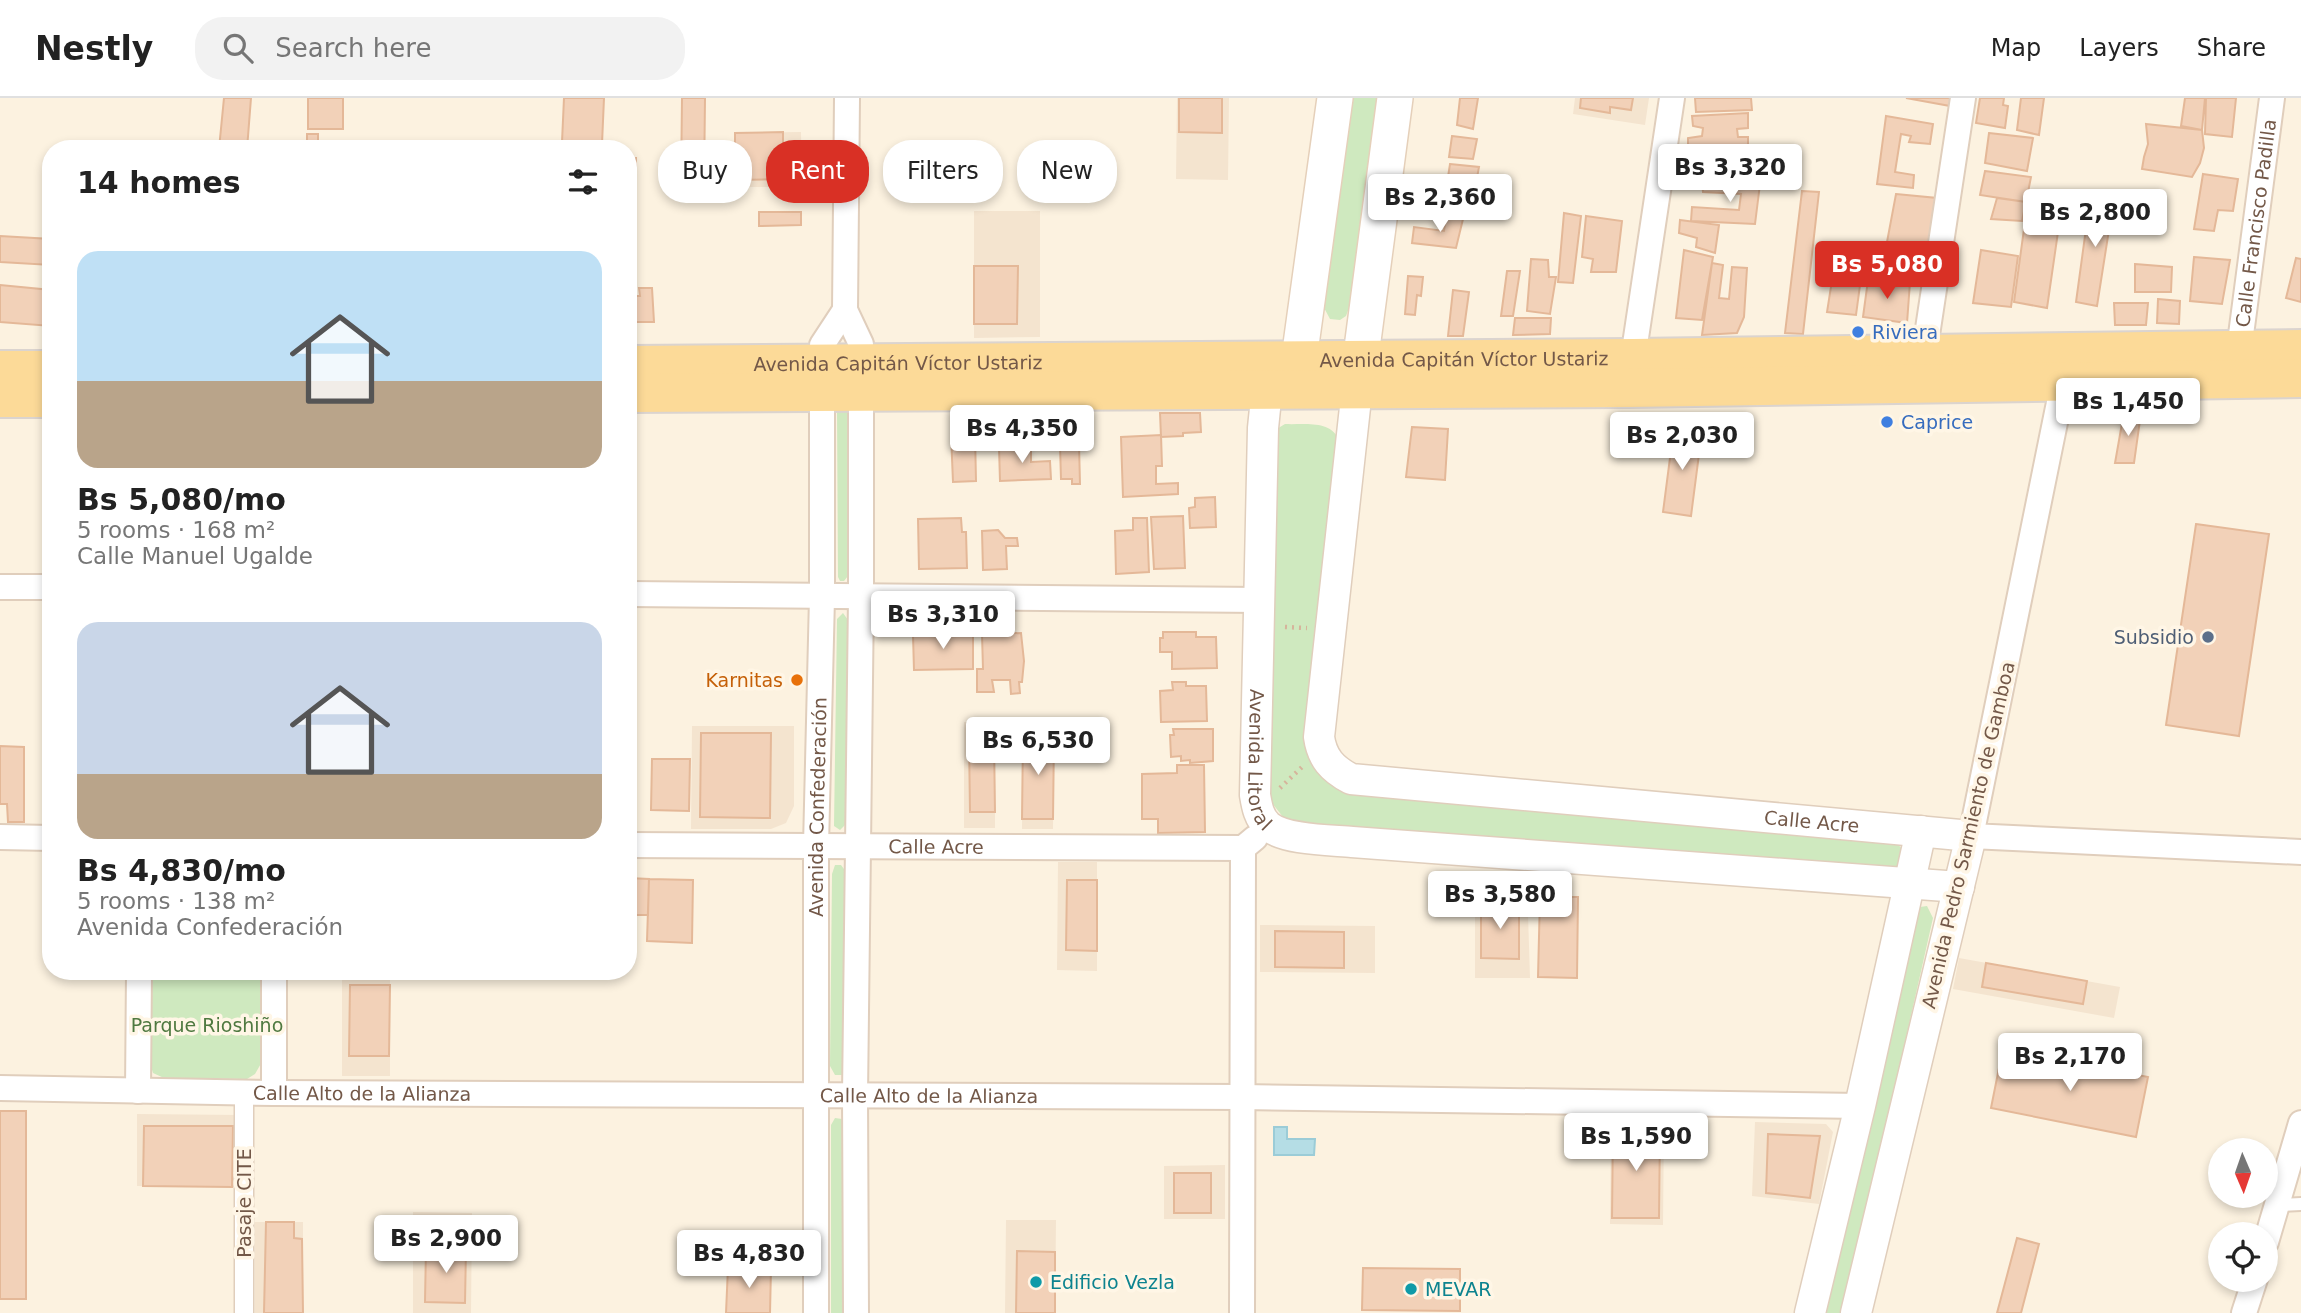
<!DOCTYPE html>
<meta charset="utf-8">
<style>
body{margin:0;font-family:"DejaVu Sans",sans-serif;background:#f2f2f2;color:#222;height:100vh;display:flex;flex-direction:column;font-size:26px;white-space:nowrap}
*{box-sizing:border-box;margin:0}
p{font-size:23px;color:#767676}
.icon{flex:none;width:38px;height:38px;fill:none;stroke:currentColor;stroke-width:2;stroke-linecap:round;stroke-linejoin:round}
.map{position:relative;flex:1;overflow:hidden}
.details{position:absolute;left:42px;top:42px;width:595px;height:840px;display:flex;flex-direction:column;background:#fff;border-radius:28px;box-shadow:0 4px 10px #0003}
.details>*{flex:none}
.guide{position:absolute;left:658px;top:42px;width:665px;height:63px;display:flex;gap:14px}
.needle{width:46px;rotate:178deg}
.controls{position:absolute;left:2208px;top:1040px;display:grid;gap:14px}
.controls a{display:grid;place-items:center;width:70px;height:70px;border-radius:50%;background:#fff;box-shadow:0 4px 10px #0003;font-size:35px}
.price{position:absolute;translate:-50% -60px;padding:0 16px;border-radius:7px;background:#fff;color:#222;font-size:23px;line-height:46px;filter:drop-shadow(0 2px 4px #0008)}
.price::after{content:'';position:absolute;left:50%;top:42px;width:21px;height:16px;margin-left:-10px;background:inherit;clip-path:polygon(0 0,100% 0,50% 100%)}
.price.selected{background:#d93025;color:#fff}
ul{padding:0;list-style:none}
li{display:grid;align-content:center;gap:14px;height:371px;padding:0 35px}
li span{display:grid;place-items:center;height:217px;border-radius:21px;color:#555}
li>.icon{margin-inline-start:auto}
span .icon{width:126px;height:126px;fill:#fffc;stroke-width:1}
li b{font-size:30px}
h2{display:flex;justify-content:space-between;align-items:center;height:84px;padding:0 35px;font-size:30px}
.chip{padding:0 24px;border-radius:28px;background:#fff;box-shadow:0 4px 10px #0003;font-size:24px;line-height:63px}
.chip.selected{background:#d93025;color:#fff}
header{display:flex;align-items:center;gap:42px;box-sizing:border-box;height:98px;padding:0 35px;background:#fff;border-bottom:2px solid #e0e0e0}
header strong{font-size:33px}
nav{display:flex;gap:38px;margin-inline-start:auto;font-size:24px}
.search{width:490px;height:63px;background:#f2f2f2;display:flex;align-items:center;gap:18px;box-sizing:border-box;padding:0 24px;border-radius:28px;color:#767676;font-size:26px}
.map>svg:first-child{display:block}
</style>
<header>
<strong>Nestly</strong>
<div class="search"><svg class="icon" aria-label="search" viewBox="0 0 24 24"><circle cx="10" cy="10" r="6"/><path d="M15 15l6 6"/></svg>Search here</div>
<nav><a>Map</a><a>Layers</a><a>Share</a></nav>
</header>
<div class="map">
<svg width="2301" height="1215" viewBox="0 0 2301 1215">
<rect width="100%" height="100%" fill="#fcf2e0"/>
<path fill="#f4e4cf" d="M 1177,0 L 1229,0 L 1228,82 L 1176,81 Z
M 1575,0 L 1649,0 L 1645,27 L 1573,16 Z
M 801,34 L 802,89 L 736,89 L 735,35 Z
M 974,113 L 1040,113 L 1040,239 L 974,240 Z
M 964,624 L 995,624 L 995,730 L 964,730 Z
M 1023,625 L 1054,625 L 1053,731 L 1022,731 Z
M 692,628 L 794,628 L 794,708 L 786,725 L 771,731 L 691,731 Z
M 1058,764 L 1097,764 L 1097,873 L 1057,872 Z
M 1475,780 L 1527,784 L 1530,880 L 1475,880 Z
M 1260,827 L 1375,828 L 1375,875 L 1260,874 Z
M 1959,860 L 2120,889 L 2114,920 L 1953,891 Z
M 342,874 L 390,874 L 390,978 L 342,978 Z
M 137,1016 L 241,1017 L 241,1089 L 137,1088 Z
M 1611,1023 L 1664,1024 L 1663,1127 L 1610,1126 Z
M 1755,1024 L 1826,1026 L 1833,1034 L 1819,1106 L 1752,1098 Z
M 1225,1067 L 1225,1121 L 1164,1121 L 1164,1068 Z
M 413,1114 L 472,1115 L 471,1215 L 413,1215 Z
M 1006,1122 L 1056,1122 L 1055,1215 L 1005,1215 Z
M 255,1124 L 303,1124 L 303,1215 L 255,1215 Z"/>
<path fill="#cfe9bf" d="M 1352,0 L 1377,0 L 1349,210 L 1346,218 L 1340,222 L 1330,221 L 1322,206 Z
M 837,313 L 847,313 L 848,319 L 848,478 L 844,483 L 840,483 L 838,479 Z
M 1285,326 C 1303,327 1329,322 1338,340 L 1313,666 L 1896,744 L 1902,751 L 1901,765 L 1893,771 L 1306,728 L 1283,719 L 1268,700 L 1275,332 Z
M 843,515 L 848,522 L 845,727 L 840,732 L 834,728 L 837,521 Z
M 835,767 L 841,767 L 847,775 L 848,970 L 843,977 L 835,977 L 830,968 L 832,776 Z
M 1927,808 L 1933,820 L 1844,1215 L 1823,1215 L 1913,815 L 1920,809 Z
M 151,873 L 264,873 L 263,962 L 255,976 L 247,981 L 164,980 L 153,975 L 150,965 Z
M 835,1020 L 842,1021 L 845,1028 L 844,1215 L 831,1215 L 831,1027 Z"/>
<path fill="#b5dde5" stroke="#9bccd7" stroke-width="2" d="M 1274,1029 L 1287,1029 L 1287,1041 L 1315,1041 L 1314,1057 L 1274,1057 Z"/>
<path fill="#f2d1b8" stroke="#e4b898" stroke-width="2" d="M 224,0 L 251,0 L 247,51 L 219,51 Z
M 308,0 L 343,0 L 343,31 L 308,31 Z
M 564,0 L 604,0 L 602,46 L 562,44 Z
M 682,0 L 705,0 L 704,88 L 681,87 Z
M 1179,0 L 1222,0 L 1222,35 L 1179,34 Z
M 1460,0 L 1478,0 L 1473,31 L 1457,27 Z
M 1581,0 L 1633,0 L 1631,12 L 1610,9 L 1610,15 L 1580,10 Z
M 1695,0 L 1751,0 L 1752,12 L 1696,14 Z
M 1906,0 L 1950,0 L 1950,8 Z
M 1980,0 L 2004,0 L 2003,7 L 2008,8 L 2005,30 L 1976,25 Z
M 2021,0 L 2044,0 L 2039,37 L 2017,32 Z
M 2185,0 L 2205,0 L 2202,32 L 2181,28 Z
M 2206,0 L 2236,0 L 2232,39 L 2205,36 Z
M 1748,15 L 1748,30 L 1737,31 L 1738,39 L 1748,39 L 1748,54 L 1688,55 L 1688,40 L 1702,38 L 1703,30 L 1693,28 L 1692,18 Z
M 1886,18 L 1933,26 L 1930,46 L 1909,44 L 1911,38 L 1901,36 L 1895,74 L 1914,77 L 1913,90 L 1877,86 Z
M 2146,26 L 2202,32 L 2204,50 L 2200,65 L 2192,79 L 2142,71 L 2144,59 L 2148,46 Z
M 783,34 L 783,81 L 735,82 L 735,35 Z
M 1989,35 L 2033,40 L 2027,73 L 1985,65 Z
M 307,36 L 318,36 L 318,44 L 322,44 L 322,51 L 307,51 Z
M 1452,38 L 1477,41 L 1473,61 L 1449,59 Z
M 1710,57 L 1747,59 L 1746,85 L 1710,84 Z
M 628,60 L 636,60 L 635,86 L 628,86 Z
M 1450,66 L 1479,69 L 1473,101 L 1445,98 Z
M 1985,73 L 2031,79 L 2026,104 L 1980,97 Z
M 2203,76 L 2238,81 L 2233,113 L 2218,112 L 2214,133 L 2194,131 Z
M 1702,84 L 1760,86 L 1755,126 L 1691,123 L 1692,109 L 1739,112 L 1741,96 L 1703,94 Z
M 1802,93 L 1819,94 L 1803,236 L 1785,235 Z
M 2091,94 L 2114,100 L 2097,208 L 2076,204 Z
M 1896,96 L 1937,100 L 1929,152 L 1887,144 Z
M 1997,100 L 2026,104 L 2022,123 L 1991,121 Z
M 759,114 L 801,114 L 801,127 L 759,128 Z
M 1564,115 L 1581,118 L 1573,185 L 1558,184 Z
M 1446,118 L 1463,121 L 1456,150 L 1412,145 L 1414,129 L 1444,133 Z
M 1586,118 L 1622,123 L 1616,174 L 1591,174 L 1593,161 L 1582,159 Z
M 1680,122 L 1719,127 L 1715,155 L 1696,149 L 1697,140 L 1679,135 Z
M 2024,131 L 2058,134 L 2047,210 L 2014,204 Z
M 0,138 L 51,141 L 51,167 L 0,164 Z
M 1684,152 L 1713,159 L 1702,222 L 1676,220 Z
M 1981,152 L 2018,158 L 2011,209 L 1973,205 Z
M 1836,157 L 1863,165 L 1856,217 L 1827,214 Z
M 2194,159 L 2230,162 L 2222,206 L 2190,203 Z
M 2296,160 L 2301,161 L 2301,204 L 2286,200 Z
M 1531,161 L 1548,162 L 1549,179 L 1556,179 L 1550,216 L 1527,213 Z
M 1712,165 L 1723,167 L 1719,200 L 1729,201 L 1732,169 L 1747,170 L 1744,219 L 1737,235 L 1702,237 Z
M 2135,166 L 2172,169 L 2171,194 L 2135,194 Z
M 974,168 L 1018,168 L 1017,226 L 974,226 Z
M 1507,173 L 1520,173 L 1513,218 L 1501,218 Z
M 1408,178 L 1423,179 L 1421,198 L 1417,197 L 1415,217 L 1405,216 Z
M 1868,182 L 1910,184 L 1907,225 L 1863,219 Z
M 0,187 L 51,192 L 51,228 L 0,224 Z
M 639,190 L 652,190 L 654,224 L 628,224 L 628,198 L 640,198 Z
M 1453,192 L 1469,194 L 1463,238 L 1448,238 Z
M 2158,201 L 2180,203 L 2179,226 L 2157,225 Z
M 2114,205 L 2148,205 L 2146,227 L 2115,227 Z
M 1515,220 L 1551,220 L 1550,236 L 1513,237 Z
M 2124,314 L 2141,315 L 2134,365 L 2115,365 Z
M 1160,315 L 1200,315 L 1201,334 L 1183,335 L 1183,338 L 1161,339 Z
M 1412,329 L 1448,331 L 1445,382 L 1406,379 Z
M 1674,329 L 1702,333 L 1691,418 L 1663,414 Z
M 951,336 L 975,336 L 976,383 L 953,384 Z
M 1161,337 L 1162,368 L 1156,368 L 1156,386 L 1178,385 L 1178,396 L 1123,399 L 1121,339 Z
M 1079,346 L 1080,386 L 1072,386 L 1072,381 L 1061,381 L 1060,347 Z
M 1031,348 L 1031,364 L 1050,363 L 1051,381 L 1000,383 L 999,349 Z
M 1215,399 L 1216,429 L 1190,430 L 1189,410 L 1195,409 L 1195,400 Z
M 1183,418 L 1185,470 L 1154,471 L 1151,419 Z
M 961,420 L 962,434 L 966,434 L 967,470 L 919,471 L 918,421 Z
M 1133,420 L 1147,420 L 1149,474 L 1116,476 L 1115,433 L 1133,432 Z
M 2196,426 L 2269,436 L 2239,638 L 2166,627 Z
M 998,432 L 1005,440 L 1017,440 L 1018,448 L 1006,448 L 1007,471 L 983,472 L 982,433 Z
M 929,533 L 959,533 L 960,538 L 973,538 L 973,571 L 914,572 L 913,537 L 930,537 Z
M 1163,534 L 1196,534 L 1196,539 L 1216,539 L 1217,570 L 1172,571 L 1172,554 L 1160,554 L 1160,540 L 1163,540 Z
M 1021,535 L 1024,563 L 1022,584 L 1019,584 L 1020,595 L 1011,596 L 1010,582 L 992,582 L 994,594 L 977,594 L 977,571 L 983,571 L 982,536 Z
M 1172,584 L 1186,584 L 1186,588 L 1206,588 L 1207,623 L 1161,624 L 1160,593 L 1173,592 Z
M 1173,631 L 1213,631 L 1213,663 L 1190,665 L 1190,662 L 1181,663 L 1181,658 L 1171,659 L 1170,637 L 1174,637 Z
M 701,635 L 771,635 L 770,720 L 700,719 Z
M 1023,638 L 1054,638 L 1053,721 L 1022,721 Z
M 969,642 L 994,642 L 995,714 L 970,714 Z
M 0,648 L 24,649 L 24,724 L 8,724 L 7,706 L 0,706 Z
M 652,661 L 690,661 L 689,713 L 651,712 Z
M 1177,667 L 1204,667 L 1205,734 L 1158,735 L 1158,721 L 1142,721 L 1142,676 L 1177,675 Z
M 628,780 L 649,781 L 648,817 L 628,817 Z
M 649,781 L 693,782 L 692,845 L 647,843 Z
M 1067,782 L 1097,782 L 1097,853 L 1066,852 Z
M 1540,799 L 1578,799 L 1577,880 L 1538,879 Z
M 1481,806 L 1519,806 L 1519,861 L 1481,860 Z
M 1275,833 L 1344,834 L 1344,870 L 1275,869 Z
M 1986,865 L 2087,883 L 2083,906 L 1982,889 Z
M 350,887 L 390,887 L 389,958 L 349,958 Z
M 2003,950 L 2148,979 L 2136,1039 L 1991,1010 Z
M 0,1013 L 26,1013 L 26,1201 L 0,1201 Z
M 144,1028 L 233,1028 L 232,1089 L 143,1088 Z
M 1613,1030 L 1660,1030 L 1659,1120 L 1612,1120 Z
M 1768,1036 L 1820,1038 L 1810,1100 L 1766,1095 Z
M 1174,1075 L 1211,1075 L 1211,1115 L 1174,1115 Z
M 266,1124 L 294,1124 L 294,1140 L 302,1141 L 303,1215 L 264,1215 Z
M 2017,1140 L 2039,1146 L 2021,1215 L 1997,1215 Z
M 426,1149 L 466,1149 L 465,1205 L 425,1204 Z
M 1017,1153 L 1055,1154 L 1055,1215 L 1016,1215 Z
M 728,1169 L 771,1170 L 770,1215 L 726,1215 Z
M 1363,1170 L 1460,1171 L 1460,1213 L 1362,1212 Z"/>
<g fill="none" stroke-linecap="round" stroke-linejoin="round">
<g stroke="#e0cebc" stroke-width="16">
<path id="service" d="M 2278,1107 L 2301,1106"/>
</g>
<g stroke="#e0cebc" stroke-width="21">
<path id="pedestrian" d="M 244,1215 L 244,995"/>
</g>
<g stroke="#e0cebc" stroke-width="28">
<g id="minor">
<path d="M 847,0 L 845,212 L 861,246 L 861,499 L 855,997 L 856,1215"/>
<path id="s1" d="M 2239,252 L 2272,0"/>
<path d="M 1924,257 L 1963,0"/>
<path d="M 2065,269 L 2063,285 L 1971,738 L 2301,754"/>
<path d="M 1631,273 L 1672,0"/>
<path d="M 0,489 L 51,489"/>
<path d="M 628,496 L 1259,502"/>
<path d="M 0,739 L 51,740"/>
<path id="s2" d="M 628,747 L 1243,750"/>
<path id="s3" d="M 0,990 L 274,995 L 1242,999 L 1860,1008"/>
<path d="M 138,993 L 139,873"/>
<path d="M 274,995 L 274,873"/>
<path d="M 2266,1144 L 2301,1025"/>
<path id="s4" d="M 816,1215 L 816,748 L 822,499 L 822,247 L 845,212"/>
<path d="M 1242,1215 L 1243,750 L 1255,740"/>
<path d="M 2244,1215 L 2255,1181"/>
</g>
</g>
<g stroke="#e0cebc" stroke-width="33">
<g id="tertiary">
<path id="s5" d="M 1267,291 L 1263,330 L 1255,697 C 1257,709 1259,720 1268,728 C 1285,742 1330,742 1352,744 L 1959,789"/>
<path id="s6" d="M 1357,291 L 1319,639 C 1322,660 1332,671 1351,681 L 1971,738 L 1856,1215"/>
<path d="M 1810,1215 L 1860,1008 L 1921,733"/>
</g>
</g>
<g stroke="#e5d0ba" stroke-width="38">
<path id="secondary" d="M 1299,261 L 1335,0
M 1357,288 L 1395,0"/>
</g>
<g stroke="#dbd4cf" stroke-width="42">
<g id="primary">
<path id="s7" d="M 628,267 L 1633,260 L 2301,251"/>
<path d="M 0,272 L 51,272"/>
<path d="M 628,295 L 1628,290 L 2301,280"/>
<path d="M 0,300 L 51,300"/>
</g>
</g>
<path stroke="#d6b49b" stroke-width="4.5" stroke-dasharray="2 5" stroke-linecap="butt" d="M 1285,529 L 1307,530
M 1280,690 L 1302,669"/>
<use href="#service" stroke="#fff" stroke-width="12"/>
<use href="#pedestrian" stroke="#fff" stroke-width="18"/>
<use href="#minor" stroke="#fff" stroke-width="24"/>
<use href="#tertiary" stroke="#fff" stroke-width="30"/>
<use href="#secondary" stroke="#fff" stroke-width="35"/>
<use href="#primary" stroke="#fcda98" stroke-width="38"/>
</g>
<g fill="#3f7fe0" stroke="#fff6e6" stroke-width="2.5">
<circle cx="1858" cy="234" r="7"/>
<circle cx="1887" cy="324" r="7"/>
</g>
<circle fill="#5c6f8a" stroke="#fff6e6" stroke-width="2.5" cx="2208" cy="539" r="7"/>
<circle fill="#e8710a" stroke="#fff6e6" stroke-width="2.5" cx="797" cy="582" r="7"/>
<g fill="#0f9aa8" stroke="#fff6e6" stroke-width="2.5">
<circle cx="1036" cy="1184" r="7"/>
<circle cx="1411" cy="1191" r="7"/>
</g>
<g text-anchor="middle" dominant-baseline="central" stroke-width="7" stroke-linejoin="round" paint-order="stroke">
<g font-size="19" fill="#735848" stroke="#fff6e6">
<text stroke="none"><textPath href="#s1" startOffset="128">Calle Francisco Padilla</textPath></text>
<text stroke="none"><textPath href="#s7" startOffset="836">Avenida Capitán Víctor Ustariz</textPath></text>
<text stroke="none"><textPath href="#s7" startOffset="270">Avenida Capitán Víctor Ustariz</textPath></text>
<text stroke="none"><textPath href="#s5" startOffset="371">Avenida Litoral</textPath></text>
<text stroke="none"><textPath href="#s4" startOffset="506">Avenida Confederación</textPath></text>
<text stroke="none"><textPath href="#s6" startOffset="868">Calle Acre</textPath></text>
<text transform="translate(1968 737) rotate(-77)">Avenida Pedro Sarmiento de Gamboa</text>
<text stroke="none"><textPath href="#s2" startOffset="308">Calle Acre</textPath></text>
<text stroke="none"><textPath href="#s3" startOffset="362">Calle Alto de la Alianza</textPath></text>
<text stroke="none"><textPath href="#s3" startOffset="929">Calle Alto de la Alianza</textPath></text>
<text transform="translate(244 1105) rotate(-90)">Pasaje CITE</text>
</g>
<g font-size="19" fill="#366cbe" stroke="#fff6e6" text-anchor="start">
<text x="1872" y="234">Riviera</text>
<text x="1901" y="324">Caprice</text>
</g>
<g font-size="19" fill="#4e5e75" stroke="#fff6e6" text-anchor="end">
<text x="2194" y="539">Subsidio</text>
</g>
<g font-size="19" fill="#c56008" stroke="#fff6e6" text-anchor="end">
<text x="783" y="582">Karnitas</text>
</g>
<g font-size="19" fill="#4f7940" stroke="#fff6e6">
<text x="207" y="927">Parque Rioshiño</text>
</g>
<g font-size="19" fill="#0d838f" stroke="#fff6e6" text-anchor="start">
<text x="1050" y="1184">Edificio Vezla</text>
<text x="1425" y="1191">MEVAR</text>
</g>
</g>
</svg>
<div class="controls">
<a><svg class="needle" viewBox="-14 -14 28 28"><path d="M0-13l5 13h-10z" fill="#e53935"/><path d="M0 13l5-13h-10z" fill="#767676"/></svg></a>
<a><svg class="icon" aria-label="locate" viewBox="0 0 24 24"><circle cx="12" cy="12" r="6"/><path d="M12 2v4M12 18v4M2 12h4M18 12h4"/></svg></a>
</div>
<b class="price" style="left:1730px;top:106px">Bs 3,320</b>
<b class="price" style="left:1440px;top:136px">Bs 2,360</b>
<b class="price" style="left:2095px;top:151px">Bs 2,800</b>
<b class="price selected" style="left:1887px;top:203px">Bs 5,080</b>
<b class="price" style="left:2128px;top:340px">Bs 1,450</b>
<b class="price" style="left:1022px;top:367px">Bs 4,350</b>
<b class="price" style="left:1682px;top:374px">Bs 2,030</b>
<b class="price" style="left:943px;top:553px">Bs 3,310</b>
<b class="price" style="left:1038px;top:679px">Bs 6,530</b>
<b class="price" style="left:1500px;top:833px">Bs 3,580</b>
<b class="price" style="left:2070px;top:995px">Bs 2,170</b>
<b class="price" style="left:1636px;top:1075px">Bs 1,590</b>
<b class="price" style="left:446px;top:1177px">Bs 2,900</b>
<b class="price" style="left:749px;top:1192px">Bs 4,830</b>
<div class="guide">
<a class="chip">Buy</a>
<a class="chip selected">Rent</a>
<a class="chip">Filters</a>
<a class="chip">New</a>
</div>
<section class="details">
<h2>14 homes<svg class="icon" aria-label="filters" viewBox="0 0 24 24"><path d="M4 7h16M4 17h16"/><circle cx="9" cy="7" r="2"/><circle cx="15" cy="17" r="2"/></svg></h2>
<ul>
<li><span style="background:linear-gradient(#bfe0f5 60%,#b9a48a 0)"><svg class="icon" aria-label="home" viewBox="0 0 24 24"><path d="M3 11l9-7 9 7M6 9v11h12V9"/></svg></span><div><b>Bs 5,080/mo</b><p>5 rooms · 168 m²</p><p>Calle Manuel Ugalde</p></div></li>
<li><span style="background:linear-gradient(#c9d6e8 70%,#b9a48a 0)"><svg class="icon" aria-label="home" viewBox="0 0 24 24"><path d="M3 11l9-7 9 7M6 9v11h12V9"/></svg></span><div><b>Bs 4,830/mo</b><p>5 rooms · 138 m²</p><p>Avenida Confederación</p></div></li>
</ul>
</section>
</div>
